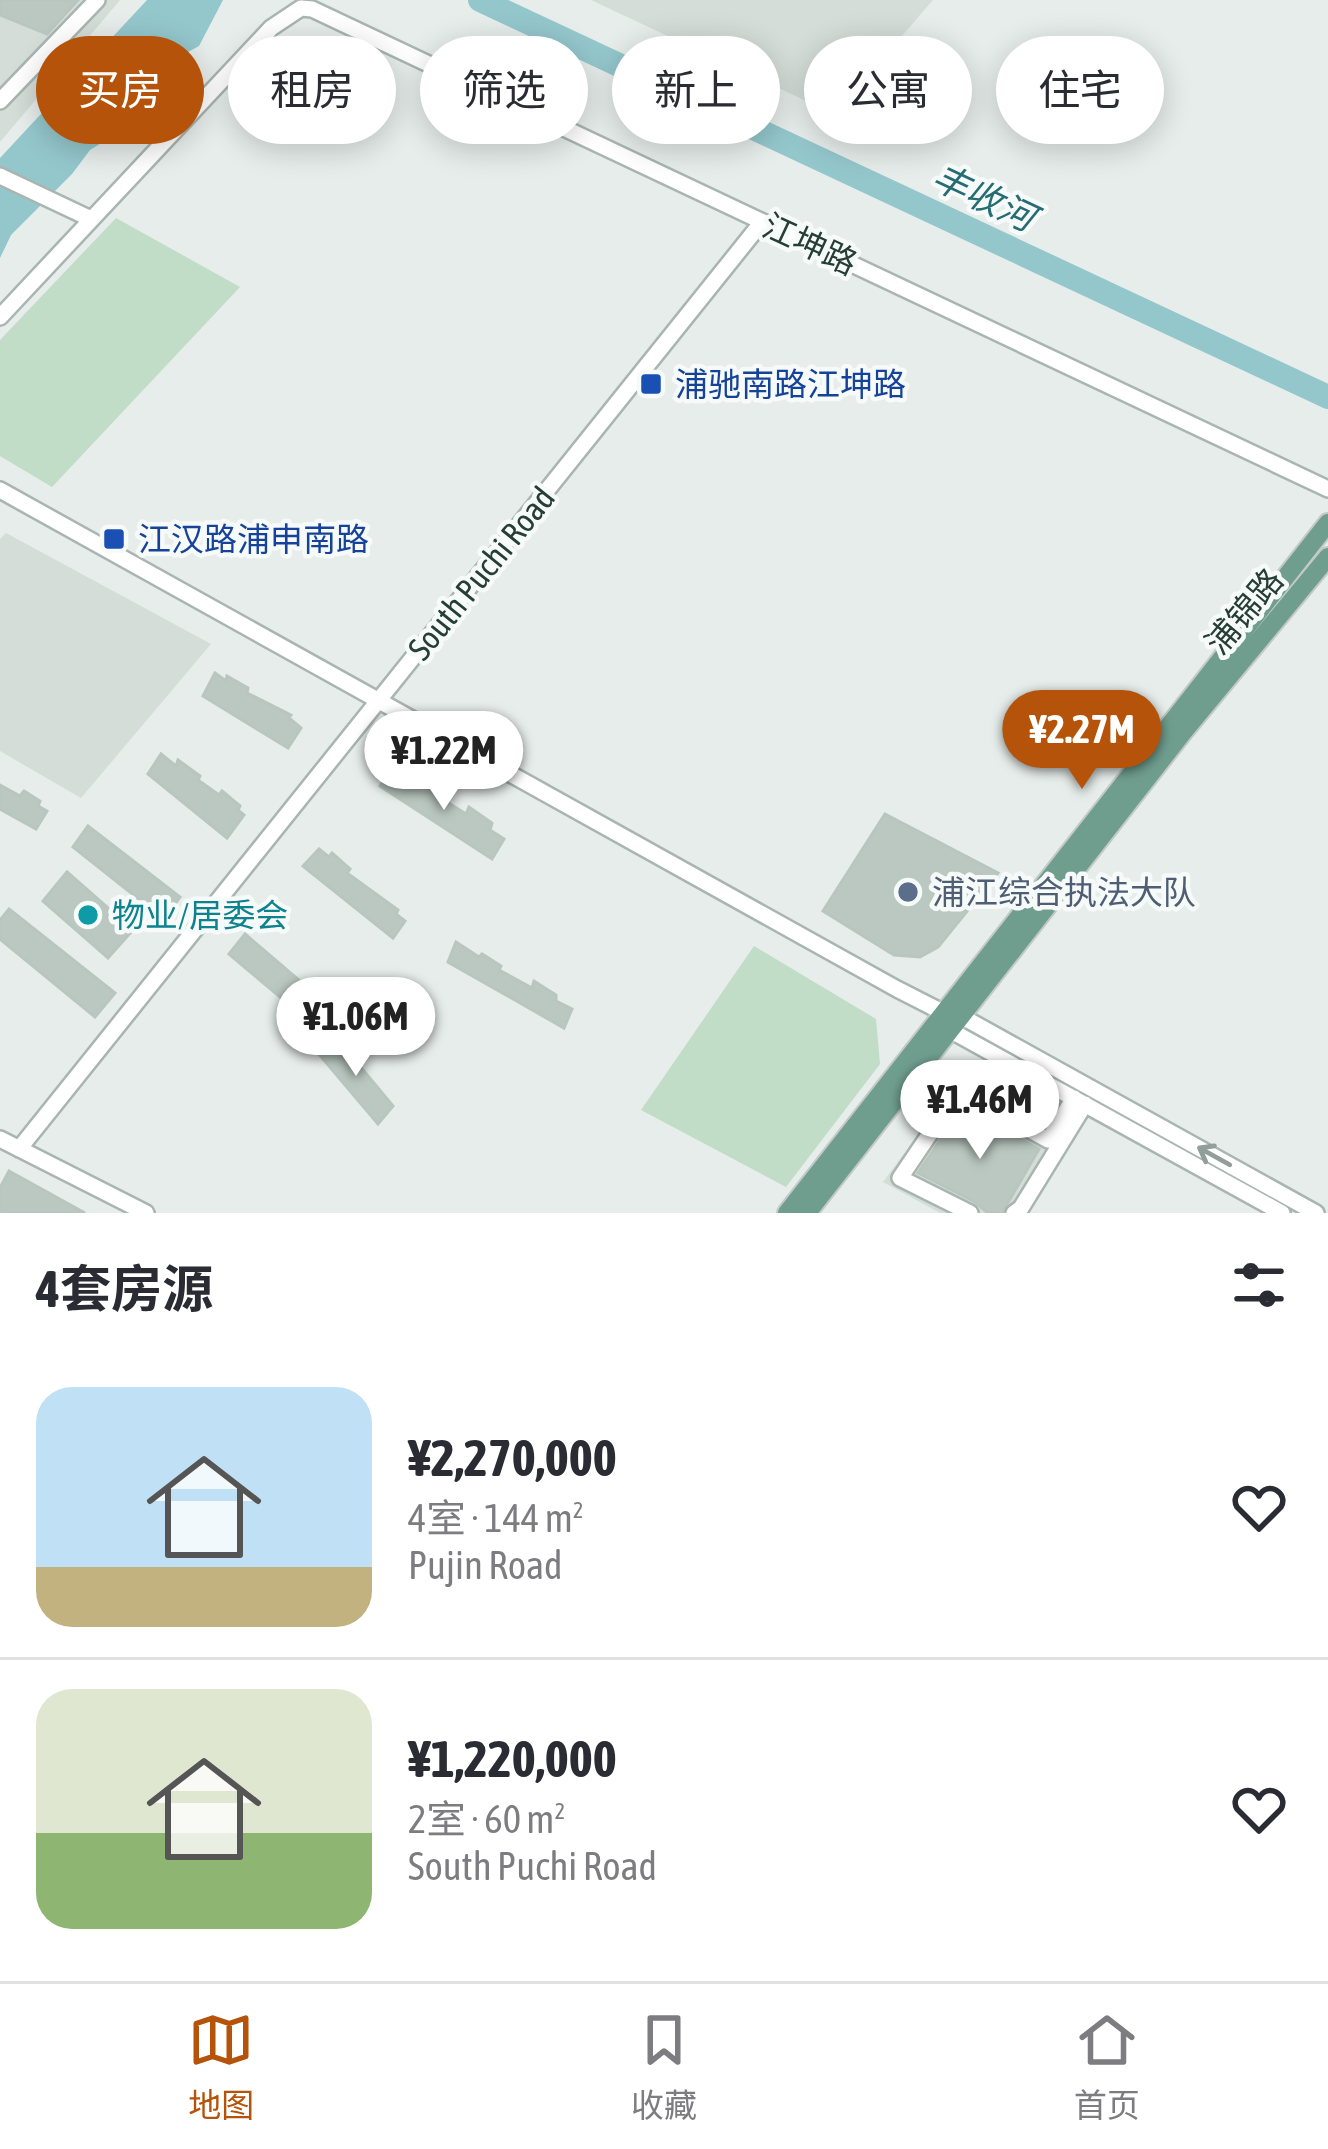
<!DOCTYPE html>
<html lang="zh">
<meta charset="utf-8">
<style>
body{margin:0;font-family:"Asap Condensed","Noto Sans SC",sans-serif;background:#f2f2f3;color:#2b2b33;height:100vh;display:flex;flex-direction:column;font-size:45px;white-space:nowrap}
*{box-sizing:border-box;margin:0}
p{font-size:39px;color:#7c7c81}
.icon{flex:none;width:66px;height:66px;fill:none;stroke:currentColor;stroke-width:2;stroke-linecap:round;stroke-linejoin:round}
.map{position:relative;height:1213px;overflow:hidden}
.panel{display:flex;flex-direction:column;background:#fff;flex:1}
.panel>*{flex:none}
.guide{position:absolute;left:36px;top:36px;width:1257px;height:108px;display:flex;gap:24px}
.price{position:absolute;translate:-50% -102px;padding:0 27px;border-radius:42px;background:#fff;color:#222;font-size:39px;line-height:78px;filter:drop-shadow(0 3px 6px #0008)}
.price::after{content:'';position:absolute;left:50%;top:72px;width:36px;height:27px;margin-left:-18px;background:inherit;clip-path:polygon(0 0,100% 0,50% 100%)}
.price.selected{background:#b45309;color:#fff}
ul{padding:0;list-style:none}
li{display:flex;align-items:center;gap:36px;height:300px;padding:0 36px}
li+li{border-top:3px solid #e1e1e2}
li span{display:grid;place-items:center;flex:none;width:336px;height:240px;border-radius:36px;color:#555}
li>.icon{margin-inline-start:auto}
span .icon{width:144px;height:144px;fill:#fffc;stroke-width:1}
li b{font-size:51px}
h2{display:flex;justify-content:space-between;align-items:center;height:144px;padding:0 36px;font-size:51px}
.chip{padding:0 42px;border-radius:54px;background:#fff;box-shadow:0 6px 30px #0003;font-size:42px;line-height:108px}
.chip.selected{background:#b45309;color:#fff}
.tab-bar{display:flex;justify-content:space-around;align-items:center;height:168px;border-top:3px solid #e1e1e2;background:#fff;font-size:33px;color:#7c7c81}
.tab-bar a{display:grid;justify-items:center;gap:6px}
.tab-bar .selected{color:#b45309}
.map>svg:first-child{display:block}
</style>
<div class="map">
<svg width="1328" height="1213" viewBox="0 0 1328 1213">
<rect width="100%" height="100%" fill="#e6edea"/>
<path fill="#d4ddd8" d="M 0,0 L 120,0 L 0,142 Z
M 591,0 L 933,0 L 834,114 Z
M 6,533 L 211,644 L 81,798 L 0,751 L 0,539 Z
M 965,1088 L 1066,1145 L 1026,1213 L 940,1213 L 883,1182 L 948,1094 Z"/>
<path fill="#c1dcc7" d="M 116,218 L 240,287 L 52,487 L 0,456 L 0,340 Z
M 754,946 L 876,1019 L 880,1064 L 786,1187 L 641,1110 Z"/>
<path fill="#94c7cc" d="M 147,0 L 223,0 L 199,46 L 164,65 L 149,81 L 138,112 L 119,132 L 90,150 L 72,174 L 11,235 L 0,258 L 0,158 Z"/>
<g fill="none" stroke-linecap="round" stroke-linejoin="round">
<path stroke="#94c7cc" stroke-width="24" d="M 480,0 L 1328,397"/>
</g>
<path fill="#bbc8c2" stroke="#b9c6c0" stroke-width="3" d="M 0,0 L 78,0 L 47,34 L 0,15 Z
M 215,673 L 226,681 L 227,676 L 248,688 L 247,693 L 291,715 L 289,718 L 301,728 L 288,748 L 203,696 Z
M 161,754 L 176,766 L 178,760 L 200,776 L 198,780 L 219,795 L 222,791 L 240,806 L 238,810 L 244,815 L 227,838 L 148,774 Z
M 391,769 L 410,780 L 414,774 L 432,787 L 431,792 L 466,814 L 469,807 L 492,823 L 490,830 L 504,839 L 492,859 L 380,786 Z
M 0,785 L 20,796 L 24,791 L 40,801 L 38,806 L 47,811 L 36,829 L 0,809 Z
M 885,814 L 998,873 L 938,947 L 920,957 L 894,955 L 823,911 Z
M 88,826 L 180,897 L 164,919 L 73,847 Z
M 319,849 L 329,857 L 332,853 L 350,869 L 347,873 L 398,910 L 396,914 L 405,921 L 393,938 L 303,866 Z
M 67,872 L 133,930 L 108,958 L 43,901 Z
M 9,909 L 115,993 L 95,1017 L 0,939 L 0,920 Z
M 245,934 L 321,999 L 305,1018 L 229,954 Z
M 456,942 L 479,957 L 482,954 L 501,966 L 499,970 L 532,988 L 534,981 L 556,995 L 556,1001 L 572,1009 L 564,1028 L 448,962 Z
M 334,1035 L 393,1106 L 378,1124 L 318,1053 Z
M 967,1109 L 1039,1149 L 1002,1213 L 988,1213 L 975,1202 L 918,1173 L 960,1111 Z
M 9,1171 L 85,1213 L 0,1213 L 0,1188 Z"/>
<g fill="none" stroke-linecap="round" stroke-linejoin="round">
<g stroke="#a9b5b0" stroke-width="20">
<path id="minor" d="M 0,101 L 97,0
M 0,176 L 91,219
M 0,317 L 271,28 L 301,8 L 312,9 L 1328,489
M 0,490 L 897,989 L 944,1013 L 959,1015 L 1316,1213
M 946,1022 L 948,1029 L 1282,1213
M 0,1139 L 146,1213
M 19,1149 L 762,222
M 970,1213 L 900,1178 L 952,1101 L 968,1096 L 1048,1140 L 1074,1098
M 1014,1213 L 1021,1208 L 1085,1104"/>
</g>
<g stroke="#c2c9c7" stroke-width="22">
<path id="major" d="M 787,1213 L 1328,523
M 807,1213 L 1184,731 L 1328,557"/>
</g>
<use href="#minor" stroke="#fff" stroke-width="15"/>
<use href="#major" stroke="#6f9e8f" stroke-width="18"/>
</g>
<defs><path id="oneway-shaft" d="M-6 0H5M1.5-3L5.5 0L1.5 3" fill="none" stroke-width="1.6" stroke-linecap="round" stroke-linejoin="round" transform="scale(3)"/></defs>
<use stroke="#929e9a" href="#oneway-shaft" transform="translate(1214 1156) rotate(-151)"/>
<g fill="#1a4fb4" stroke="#f6faf8" stroke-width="4.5">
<rect x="639" y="372" width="24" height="24" rx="6"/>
<rect x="102" y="527" width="24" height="24" rx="6"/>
</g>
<circle fill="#5c6f8a" stroke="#f6faf8" stroke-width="4.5" cx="908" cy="892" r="12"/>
<circle fill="#0f9aa8" stroke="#f6faf8" stroke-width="4.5" cx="88" cy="915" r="12"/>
<g text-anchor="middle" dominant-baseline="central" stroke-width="9" stroke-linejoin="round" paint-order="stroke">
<g font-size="33" fill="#263e36" stroke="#f6faf8">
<text transform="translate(810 244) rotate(25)">江坤路</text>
<text transform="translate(481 573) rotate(-51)">South Puchi Road</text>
<text transform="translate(1244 611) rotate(-50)">浦锦路</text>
</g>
<g font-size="33" fill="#164399" stroke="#f6faf8" text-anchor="start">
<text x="675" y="384">浦驰南路江坤路</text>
<text x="138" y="539">江汉路浦申南路</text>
</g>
<g font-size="33" fill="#4e5e75" stroke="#f6faf8" text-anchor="start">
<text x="932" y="892">浦江综合执法大队</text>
</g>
<g font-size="33" fill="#0d838f" stroke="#f6faf8" text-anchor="start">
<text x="112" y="915">物业/居委会</text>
</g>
<g font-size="36" font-style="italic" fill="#266c74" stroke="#f6faf8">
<text transform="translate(984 197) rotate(25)">丰收河</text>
</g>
</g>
</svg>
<b class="price selected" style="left:1082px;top:792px">¥2.27M</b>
<b class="price" style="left:444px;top:813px">¥1.22M</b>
<b class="price" style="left:356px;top:1079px">¥1.06M</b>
<b class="price" style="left:980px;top:1162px">¥1.46M</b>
<div class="guide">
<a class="chip selected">买房</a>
<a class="chip">租房</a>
<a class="chip">筛选</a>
<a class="chip">新上</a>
<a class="chip">公寓</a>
<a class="chip">住宅</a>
</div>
</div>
<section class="panel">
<h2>4套房源<svg class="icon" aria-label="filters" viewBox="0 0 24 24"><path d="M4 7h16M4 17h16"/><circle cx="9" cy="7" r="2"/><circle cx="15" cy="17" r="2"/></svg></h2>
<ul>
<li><span style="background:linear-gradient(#bfe0f5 75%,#c2b280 0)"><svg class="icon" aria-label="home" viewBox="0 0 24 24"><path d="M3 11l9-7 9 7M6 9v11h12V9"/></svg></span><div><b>¥2,270,000</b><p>4室 · 144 m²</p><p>Pujin Road</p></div><svg class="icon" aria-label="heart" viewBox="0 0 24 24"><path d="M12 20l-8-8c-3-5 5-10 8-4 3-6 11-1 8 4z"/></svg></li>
<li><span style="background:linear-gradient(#dfe7d0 60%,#8fb573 0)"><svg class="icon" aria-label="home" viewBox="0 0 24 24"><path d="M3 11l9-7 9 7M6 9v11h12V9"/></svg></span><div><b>¥1,220,000</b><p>2室 · 60 m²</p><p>South Puchi Road</p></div><svg class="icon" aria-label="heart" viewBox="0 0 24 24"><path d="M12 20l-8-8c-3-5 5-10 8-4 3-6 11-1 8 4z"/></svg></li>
</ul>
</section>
<nav class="tab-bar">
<a class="selected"><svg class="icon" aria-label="map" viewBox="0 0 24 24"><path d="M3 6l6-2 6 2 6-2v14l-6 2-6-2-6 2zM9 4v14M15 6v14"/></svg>地图</a>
<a><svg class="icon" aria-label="saved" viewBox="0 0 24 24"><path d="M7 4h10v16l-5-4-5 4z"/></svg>收藏</a>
<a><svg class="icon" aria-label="home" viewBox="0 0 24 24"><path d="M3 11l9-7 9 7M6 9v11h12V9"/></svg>首页</a>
</nav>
